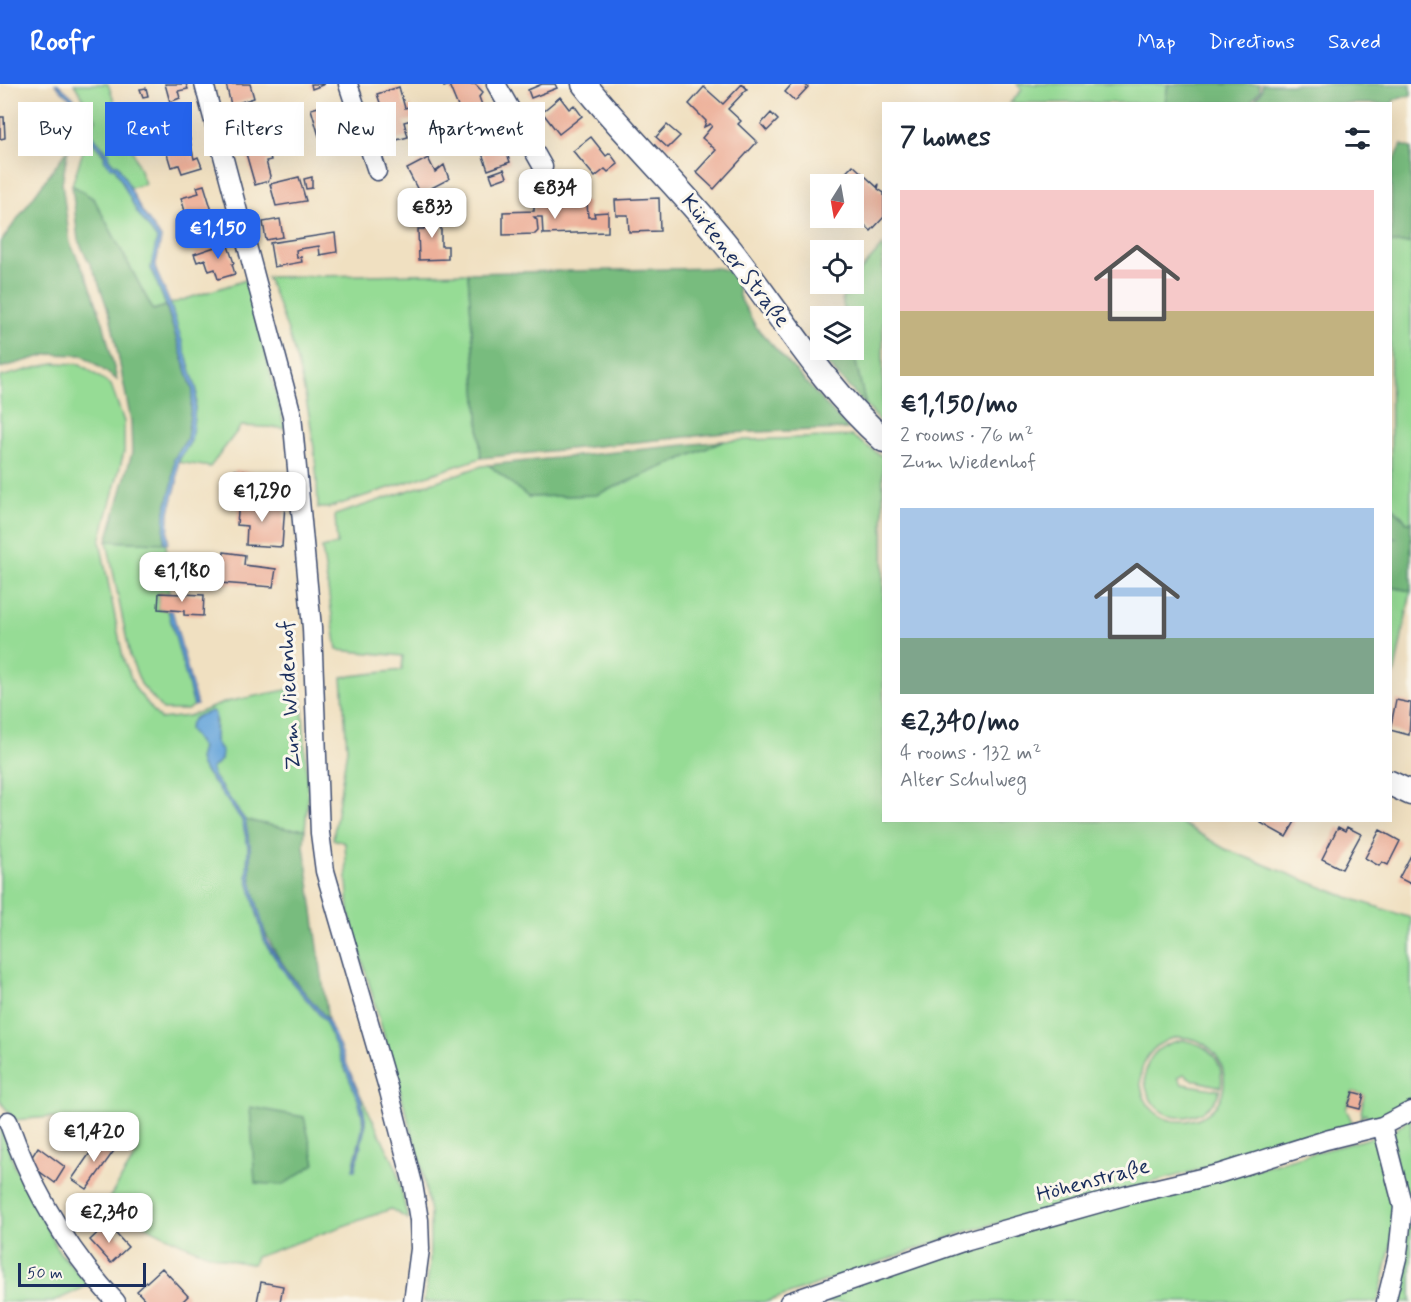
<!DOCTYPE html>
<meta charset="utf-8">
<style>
body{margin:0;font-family:Mynerve,sans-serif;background:#f2f2f3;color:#1f2937;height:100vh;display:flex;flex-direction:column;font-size:22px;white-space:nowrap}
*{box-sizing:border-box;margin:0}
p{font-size:20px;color:#747a83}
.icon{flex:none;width:33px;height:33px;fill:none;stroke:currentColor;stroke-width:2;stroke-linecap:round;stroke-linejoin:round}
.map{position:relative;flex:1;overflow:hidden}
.details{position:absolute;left:882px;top:18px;width:510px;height:720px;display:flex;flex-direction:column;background:#fff;border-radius:0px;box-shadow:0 6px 24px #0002}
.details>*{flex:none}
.banner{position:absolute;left:18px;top:18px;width:570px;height:54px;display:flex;gap:12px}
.needle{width:39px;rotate:191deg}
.fabs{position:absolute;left:810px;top:90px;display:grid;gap:12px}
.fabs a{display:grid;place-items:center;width:54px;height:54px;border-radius:0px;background:#fff;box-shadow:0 6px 24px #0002;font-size:30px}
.scale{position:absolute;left:18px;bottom:15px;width:128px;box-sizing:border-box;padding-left:6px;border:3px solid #1b2f5e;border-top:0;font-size:16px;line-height:21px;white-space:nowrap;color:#1b2f5e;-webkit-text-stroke:4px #fbf7ec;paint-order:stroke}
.price{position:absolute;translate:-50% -51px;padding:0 14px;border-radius:12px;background:#fff;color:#222;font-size:20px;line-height:39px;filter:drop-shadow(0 2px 3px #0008)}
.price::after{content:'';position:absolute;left:50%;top:36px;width:18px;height:14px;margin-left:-9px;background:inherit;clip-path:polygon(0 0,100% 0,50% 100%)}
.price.current{background:#2563eb;color:#fff}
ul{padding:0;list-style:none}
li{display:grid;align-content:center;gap:12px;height:318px;padding:0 18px}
li span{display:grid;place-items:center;height:186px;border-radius:0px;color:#555}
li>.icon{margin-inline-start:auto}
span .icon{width:108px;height:108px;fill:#fffc;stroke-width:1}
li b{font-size:26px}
h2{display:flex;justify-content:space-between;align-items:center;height:72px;padding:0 18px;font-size:26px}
.tag{padding:0 21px;border-radius:0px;background:#fff;box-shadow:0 6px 24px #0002;font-size:21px;line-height:54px}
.tag.current{background:#2563eb;color:#fff}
header{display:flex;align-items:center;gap:36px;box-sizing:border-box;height:84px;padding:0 30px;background:#2563eb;color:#fff}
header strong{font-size:28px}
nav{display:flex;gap:33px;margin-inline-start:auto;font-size:21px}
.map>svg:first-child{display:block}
</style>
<header>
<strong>Roofr</strong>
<nav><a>Map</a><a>Directions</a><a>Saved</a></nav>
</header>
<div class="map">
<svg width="1411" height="1218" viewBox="0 0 1411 1218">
<rect width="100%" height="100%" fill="#fbf7ec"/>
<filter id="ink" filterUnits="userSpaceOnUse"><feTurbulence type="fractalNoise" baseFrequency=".0167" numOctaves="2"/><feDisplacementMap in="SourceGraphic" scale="12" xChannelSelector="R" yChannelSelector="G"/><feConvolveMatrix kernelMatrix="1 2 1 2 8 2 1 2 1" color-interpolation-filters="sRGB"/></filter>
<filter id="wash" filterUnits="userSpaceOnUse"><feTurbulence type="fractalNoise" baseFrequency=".008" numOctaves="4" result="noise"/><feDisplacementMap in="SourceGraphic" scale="24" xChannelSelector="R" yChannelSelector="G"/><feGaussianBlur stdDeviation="1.35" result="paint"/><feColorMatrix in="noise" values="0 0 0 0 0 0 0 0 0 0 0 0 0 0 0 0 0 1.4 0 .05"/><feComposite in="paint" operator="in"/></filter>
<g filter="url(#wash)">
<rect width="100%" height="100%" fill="#f0e0c1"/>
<path fill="#96dc95" stroke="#58867a" stroke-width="1.5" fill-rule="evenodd" d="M 74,0 L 108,0 L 145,100 L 130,104 L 118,81 L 113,80 L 108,74 L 109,69 L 92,51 L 92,41 L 96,35 Z
M 1017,0 L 1168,0 L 1165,19 L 1010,19 L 1022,6 Z
M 90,45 L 88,53 L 115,84 L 138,128 L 157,155 L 151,184 L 166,222 L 153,226 L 94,115 L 72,101 Z
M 1390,159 L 1411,159 L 1411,438 L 1407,438 L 1391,421 Z
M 883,161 L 883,340 L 866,322 L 853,266 L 854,232 L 845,232 L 842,214 L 861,186 Z
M 468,189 L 481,374 L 328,424 L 318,424 C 317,346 299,265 267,193 Z
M 246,196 L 285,344 L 241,342 L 210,383 L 178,378 L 191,356 L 197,307 L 170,220 Z
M 54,279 L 80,280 L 111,301 L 124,338 L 124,368 L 100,457 L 123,574 L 135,604 L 160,635 L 189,632 L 226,618 L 291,605 L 302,614 L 308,714 L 305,745 L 289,745 L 245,736 L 213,692 L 211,685 L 221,676 L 215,657 L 216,637 L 207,629 L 189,645 L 202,664 L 199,675 L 201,682 L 242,736 L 248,762 L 247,792 L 265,859 L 290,896 L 325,937 L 358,1015 L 364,1039 L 353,1085 L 366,1039 L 361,1014 L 350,990 L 396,1083 L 408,1135 L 391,1125 L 256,1173 L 253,1180 C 204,1176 149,1143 105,1121 L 139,1066 L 112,1038 L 101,1053 L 50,1033 L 14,1036 L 0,1017 L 0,293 Z
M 852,352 L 883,373 L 884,736 L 1178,737 L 1225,765 L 1347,813 L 1411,834 L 1411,1022 L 1371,1037 L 1365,1029 L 1360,1036 L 1364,1011 L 1353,1008 L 1346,1025 L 1354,1042 L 1308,1057 L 968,1147 L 766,1218 L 424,1218 L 430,1180 L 430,1129 L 421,1080 L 349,830 L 345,759 L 333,755 L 347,665 L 342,593 L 402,586 L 403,572 L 337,566 L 322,464 L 337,460 L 335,431 L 482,382 L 489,381 L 528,413 L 596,411 L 724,357 ZM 1177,953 C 1235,953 1241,1030 1187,1037 C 1134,1043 1121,966 1177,953 Z
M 107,457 L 166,459 L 169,509 L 159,509 L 158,525 L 168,526 L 194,622 L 187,626 L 163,626 L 141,600 L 130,572 Z
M 1390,503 L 1411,507 L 1394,592 L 1390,591 Z
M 1183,956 C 1208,960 1225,976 1221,1003 L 1193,996 L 1184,990 L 1178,993 L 1182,1000 L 1220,1006 C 1216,1018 1207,1027 1194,1031 C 1144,1048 1120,965 1183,956 Z
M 1411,1033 L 1411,1218 L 1391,1218 L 1402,1171 L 1393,1048 Z
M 0,1039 L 15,1083 L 60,1169 L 89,1201 L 53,1218 L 0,1218 Z
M 1374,1053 L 1379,1056 L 1394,1110 L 1394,1147 L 1378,1218 L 804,1218 L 970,1161 Z"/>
<path fill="#78bc7e" stroke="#4a766e" stroke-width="1.5" d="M 1168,0 L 1259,0 L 1260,6 L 1250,19 L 1165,20 Z
M 1262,0 L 1411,0 L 1411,11 L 1394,16 L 1391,22 L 1390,20 L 1253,20 L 1262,6 Z
M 1402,61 L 1411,64 L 1411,159 L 1391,159 L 1391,83 Z
M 68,65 L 62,99 L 70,159 L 89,198 L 103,238 L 117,296 L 83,271 L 50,270 L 0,284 L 0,159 Z
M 72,101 L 94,115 L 153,226 L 166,222 L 193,307 L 187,355 L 174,375 L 173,398 L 165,427 L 164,459 L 107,457 L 132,369 L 131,337 L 111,235 L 97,194 L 78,156 Z
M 717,184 L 733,188 L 737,193 L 739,212 L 756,243 L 848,345 L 724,349 L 481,374 L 468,189 Z
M 830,266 L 853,266 L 866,322 L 821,273 Z
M 724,357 L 596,411 L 528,413 L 489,381 Z
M 1390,421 L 1407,438 L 1411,438 L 1411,507 L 1391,503 L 1391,455 L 1396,454 L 1391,452 Z
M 245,736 L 289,745 L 305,745 L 304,762 L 328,936 C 290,892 255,852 250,791 C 248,772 249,755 245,736 Z
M 250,1023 L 304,1033 L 315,1080 L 283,1101 L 255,1099 Z"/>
<path fill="#68a6da" stroke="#426a9c" stroke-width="1.5" d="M 55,0 L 58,0 L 76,16 L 77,29 L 93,42 L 92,51 L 109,70 L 108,74 L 113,80 L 118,81 L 141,126 L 161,154 L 155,184 L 171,222 L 197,307 L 191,357 L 178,377 L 177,399 L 169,428 L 168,459 L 164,459 L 165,427 L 173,398 L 174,375 L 187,355 L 193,307 L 167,223 L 151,184 L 157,155 L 137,128 L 115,84 L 110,83 L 104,75 L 105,71 L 88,52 L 90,45 L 74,30 L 73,17 Z
M 168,526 L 172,526 L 197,621 L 194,622 Z
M 212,627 L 215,630 L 215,657 L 222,668 L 221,676 L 211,685 L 213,692 L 245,736 L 250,762 L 250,792 L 267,858 L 291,893 L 328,936 L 361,1014 L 366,1039 L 355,1086 L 353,1086 L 364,1039 L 358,1015 L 325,937 L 290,896 L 265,859 L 247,792 L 248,762 L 242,736 L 201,682 L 199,675 L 202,664 L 189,645 C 191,632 201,631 212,627 Z"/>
<g id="blocks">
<path fill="#edb09a" d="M 165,0 L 186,0 L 188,5 L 178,7 L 180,14 L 170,18 Z
M 226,0 L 250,0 L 254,14 L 231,21 Z
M 311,0 L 325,0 L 312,5 Z
M 443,0 L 475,0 L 483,8 L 479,13 L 482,21 L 461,30 L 449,1 L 444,3 Z
M 542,0 L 555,0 L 557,4 L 531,14 L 528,6 Z
M 742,0 L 747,5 L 728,25 L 741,37 L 738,40 L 757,58 L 714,105 L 696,88 L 716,66 L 702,54 L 712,42 L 710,40 L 704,43 L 706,37 L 689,20 L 704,3 L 723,20 Z
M 792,0 L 804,0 L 808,3 L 795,17 L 785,8 Z
M 399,3 L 405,24 L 411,22 L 415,35 L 404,38 L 408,53 L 393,57 L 377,10 Z
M 146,4 L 148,12 L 143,13 L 140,5 Z
M 560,13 L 569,25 L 574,21 L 582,32 L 559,50 L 542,28 Z
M 333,19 L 344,54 L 329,59 L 326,50 L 319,52 L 311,25 Z
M 155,28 L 157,37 L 151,39 L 148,30 Z
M 771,29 L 778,36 L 767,47 L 761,40 Z
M 0,33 L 4,33 L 5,54 L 0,55 Z
M 496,38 L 510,78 L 488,86 L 474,47 Z
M 261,39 L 271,76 L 266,77 L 270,92 L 269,97 L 255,101 L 239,45 Z
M 667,41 L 680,52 L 668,64 L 656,53 Z
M 187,42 L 194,75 L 198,73 L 202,83 L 182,89 L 179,81 L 171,83 L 161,50 Z
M 591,53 L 606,72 L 610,69 L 618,80 L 608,88 L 605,85 L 595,93 L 573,67 Z
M 428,74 L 435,88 L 444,81 L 449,95 L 420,110 L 407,85 Z
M 853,81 L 877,103 L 879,100 L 878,105 L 884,109 L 884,133 L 871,147 L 854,131 L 861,123 L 854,116 L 854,100 L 835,100 Z
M 504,85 L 507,93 L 493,98 L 490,90 Z
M 299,93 L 306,117 L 276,122 L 270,100 Z
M 312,93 L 312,104 L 306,105 L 304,95 Z
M 204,101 L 212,127 L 187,134 L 181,114 L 199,109 L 197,103 Z
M 659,114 L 660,147 L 629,148 L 628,131 L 616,131 L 615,116 Z
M 534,117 L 541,117 L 541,120 L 587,118 L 588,133 L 595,133 L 594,129 L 608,128 L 608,148 L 543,150 L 542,133 L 534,133 L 537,136 L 538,147 L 535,150 L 503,151 L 503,128 L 534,127 Z
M 424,129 L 441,129 L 441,162 L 448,162 L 448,175 L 419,176 L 418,145 L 424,145 Z
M 213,130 L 215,138 L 200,142 L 198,134 Z
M 280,135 L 283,153 L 266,156 L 263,138 Z
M 335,149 L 337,168 L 320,171 L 319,162 L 299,165 L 296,166 L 297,174 L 301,173 L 302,178 L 274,183 L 270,159 Z
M 227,159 L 234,179 L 232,180 L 235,190 L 218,195 L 215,185 L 209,187 L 205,175 L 197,178 L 194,170 Z
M 235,386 L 254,389 L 252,404 L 232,402 Z
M 239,416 L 285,420 L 282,463 L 246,461 L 247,442 L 237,441 Z
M 224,468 L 245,471 L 244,481 L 276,485 L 273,503 L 220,499 L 218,491 L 221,492 Z
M 159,509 L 204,511 L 203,532 L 184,531 L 184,527 L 158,525 Z
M 1396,616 L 1411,619 L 1409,651 L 1390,646 Z
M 1263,736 L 1296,736 L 1286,753 L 1261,739 Z
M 1338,743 L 1345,747 L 1347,743 L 1361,750 L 1342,785 L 1322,775 Z
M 1380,746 L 1400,757 L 1388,781 L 1382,778 L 1379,782 L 1365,774 Z
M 1411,771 L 1411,800 L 1399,794 Z
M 1353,1008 L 1364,1011 L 1360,1025 L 1348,1022 Z
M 101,1053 L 116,1064 L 87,1105 L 72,1095 Z
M 38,1063 L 65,1083 L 55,1099 L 28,1079 Z
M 107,1140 L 128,1163 L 111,1179 L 90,1156 Z
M 162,1184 L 188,1212 L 182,1218 L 147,1218 L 137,1207 Z
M 261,1198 L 283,1202 L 280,1218 L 257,1218 Z"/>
</g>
</g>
<g filter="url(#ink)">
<use href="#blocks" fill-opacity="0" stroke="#3b4a6d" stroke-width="1.5"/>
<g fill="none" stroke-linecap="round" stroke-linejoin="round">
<g stroke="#3b4a6d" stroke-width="21">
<path id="minor" d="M 204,0 L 292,331 L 312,544 L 320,749 L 325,787 L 389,1007 L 413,1100 L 419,1136 L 420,1165 L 413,1218
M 348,0 L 377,87
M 496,0 L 543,83
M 8,1037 C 32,1105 66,1165 116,1218
M 1382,1042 L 1403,1123 L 1398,1170 L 1386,1218
M 789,1218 L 968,1156 L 1128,1111 L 1218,1090 L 1326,1056 L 1382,1042 L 1411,1027"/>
</g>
<g stroke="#3b4a6d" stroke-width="27">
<path id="tertiary" d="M 584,0 C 631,58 686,109 732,168 C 781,231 823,302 884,356
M 1390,699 L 1411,709"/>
</g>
<use href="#minor" stroke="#fff" stroke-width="18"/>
<use href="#tertiary" stroke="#fff" stroke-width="24"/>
</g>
</g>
<g text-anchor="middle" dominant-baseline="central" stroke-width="6" stroke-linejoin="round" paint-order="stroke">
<g font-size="22" fill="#1b2f5e" stroke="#fbf7ec">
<text transform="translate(735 177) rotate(52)">Kürtener Straße</text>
<text transform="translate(290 611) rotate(-93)">Zum Wiedenhof</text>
<text transform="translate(1093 1097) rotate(-15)">Höhenstraße</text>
</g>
</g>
</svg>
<div class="fabs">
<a><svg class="needle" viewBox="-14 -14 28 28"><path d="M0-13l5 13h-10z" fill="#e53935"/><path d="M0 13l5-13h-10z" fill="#747a83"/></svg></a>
<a><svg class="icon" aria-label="locate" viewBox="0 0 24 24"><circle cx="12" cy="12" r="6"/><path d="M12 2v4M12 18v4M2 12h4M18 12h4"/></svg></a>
<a><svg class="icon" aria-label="layers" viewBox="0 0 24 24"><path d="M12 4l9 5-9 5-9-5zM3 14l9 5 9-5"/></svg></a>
</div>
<div class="scale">50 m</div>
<b class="price" style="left:555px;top:136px">€834</b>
<b class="price" style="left:432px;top:155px">€833</b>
<b class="price current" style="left:218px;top:176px">€1,150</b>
<b class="price" style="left:262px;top:439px">€1,290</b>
<b class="price" style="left:182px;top:519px">€1,180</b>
<b class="price" style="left:94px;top:1079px">€1,420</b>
<b class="price" style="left:109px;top:1160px">€2,340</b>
<div class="banner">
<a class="tag">Buy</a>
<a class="tag current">Rent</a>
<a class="tag">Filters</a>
<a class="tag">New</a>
<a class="tag">Apartment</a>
</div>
<section class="details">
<h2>7 homes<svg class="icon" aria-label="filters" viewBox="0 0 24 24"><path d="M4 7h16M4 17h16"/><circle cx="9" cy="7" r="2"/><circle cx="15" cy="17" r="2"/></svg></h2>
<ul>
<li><span style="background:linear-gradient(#f6c9c9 65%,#c2b280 0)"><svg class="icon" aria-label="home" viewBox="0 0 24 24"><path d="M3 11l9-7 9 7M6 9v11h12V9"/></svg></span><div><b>€1,150/mo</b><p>2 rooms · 76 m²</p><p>Zum Wiedenhof</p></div></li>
<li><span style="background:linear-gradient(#a9c7e8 70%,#7fa58c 0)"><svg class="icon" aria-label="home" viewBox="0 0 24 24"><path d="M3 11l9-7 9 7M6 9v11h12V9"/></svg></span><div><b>€2,340/mo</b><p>4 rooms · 132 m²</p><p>Alter Schulweg</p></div></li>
</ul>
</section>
</div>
